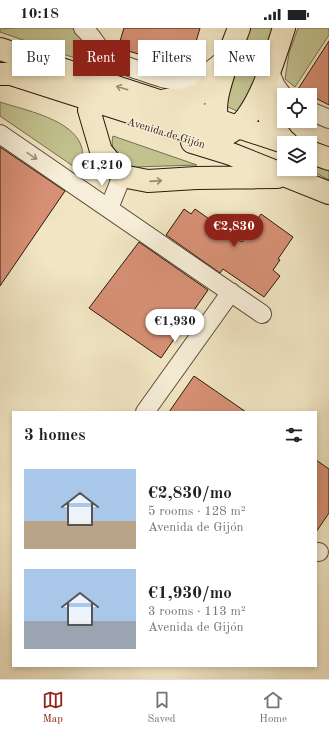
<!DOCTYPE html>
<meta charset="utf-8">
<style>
body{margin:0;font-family:"Old Standard TT",serif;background:#f6f6f6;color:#202124;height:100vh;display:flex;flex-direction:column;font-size:15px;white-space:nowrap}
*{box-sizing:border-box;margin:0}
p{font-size:13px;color:#757577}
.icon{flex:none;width:22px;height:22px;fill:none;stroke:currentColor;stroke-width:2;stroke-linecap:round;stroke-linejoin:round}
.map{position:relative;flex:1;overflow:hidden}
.details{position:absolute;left:12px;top:383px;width:305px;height:256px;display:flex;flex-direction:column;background:#fff;border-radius:0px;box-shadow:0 2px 6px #0003}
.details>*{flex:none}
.guide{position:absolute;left:12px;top:12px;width:305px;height:36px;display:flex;gap:8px}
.buttons{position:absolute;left:277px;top:60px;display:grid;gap:8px}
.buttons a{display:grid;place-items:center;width:40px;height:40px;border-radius:0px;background:#fff;box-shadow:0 2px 6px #0003;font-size:20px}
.price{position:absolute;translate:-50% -34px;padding:0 9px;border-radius:14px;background:#fff;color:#222;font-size:13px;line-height:26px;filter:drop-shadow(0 1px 2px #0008)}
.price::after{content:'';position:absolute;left:50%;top:24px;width:12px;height:9px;margin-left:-6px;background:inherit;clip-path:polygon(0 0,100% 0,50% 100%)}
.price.current{background:#8f2418;color:#fff}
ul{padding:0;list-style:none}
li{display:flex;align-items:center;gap:12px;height:100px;padding:0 12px}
li span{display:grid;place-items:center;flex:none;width:112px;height:80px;border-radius:0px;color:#555}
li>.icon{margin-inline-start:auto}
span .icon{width:48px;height:48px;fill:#fffc;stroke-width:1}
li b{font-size:17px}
h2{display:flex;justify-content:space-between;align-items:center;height:48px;padding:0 12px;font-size:17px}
.pill{padding:0 14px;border-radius:0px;background:#fff;box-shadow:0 2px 6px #0003;font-size:14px;line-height:36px}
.pill.current{background:#8f2418;color:#fff}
.status{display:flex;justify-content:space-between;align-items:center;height:28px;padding:0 20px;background:#fff;direction:ltr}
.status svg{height:11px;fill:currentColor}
.dock{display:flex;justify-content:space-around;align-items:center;height:56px;border-top:1px solid #e0e0e0;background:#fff;font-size:11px;color:#757577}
.dock a{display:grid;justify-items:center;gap:2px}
.dock .current{color:#8f2418}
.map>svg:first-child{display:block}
</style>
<div class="status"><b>10:18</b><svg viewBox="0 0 49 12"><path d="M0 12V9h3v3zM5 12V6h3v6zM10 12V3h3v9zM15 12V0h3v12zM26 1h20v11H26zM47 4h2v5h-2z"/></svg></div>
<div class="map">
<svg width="329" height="651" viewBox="0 0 329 651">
<rect width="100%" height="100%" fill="#f1e5c3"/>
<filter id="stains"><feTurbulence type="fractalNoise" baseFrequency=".005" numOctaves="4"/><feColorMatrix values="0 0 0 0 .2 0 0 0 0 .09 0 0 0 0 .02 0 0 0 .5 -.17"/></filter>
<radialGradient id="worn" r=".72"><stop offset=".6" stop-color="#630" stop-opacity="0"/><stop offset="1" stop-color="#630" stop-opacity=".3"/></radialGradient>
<path fill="#c2c28f" stroke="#766e4e" d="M 15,0 L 72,0 C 86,7 89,21 89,35 L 0,4 L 0,1 Z
M 248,0 L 275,0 L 244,86 L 221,76 Z
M 298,0 L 329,0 L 329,7 L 295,59 L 285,51 L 289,25 Z
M 0,74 C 27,83 90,94 82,134 L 73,138 L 0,88 Z
M 113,108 L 197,137 L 134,139 C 120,134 109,123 113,108 Z
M 311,134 L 329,142 L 329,152 L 309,141 Z"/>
<path fill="#d79075" stroke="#2a190c" d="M 124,0 L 200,0 L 188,41 L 179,38 L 179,40 L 152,33 L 152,30 L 118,20 Z
M 329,13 L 329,77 L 298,61 Z
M 0,119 L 65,163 L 0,258 Z
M 184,181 L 191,186 L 195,181 L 242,214 L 261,186 L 293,209 L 278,231 L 280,232 L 273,242 L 280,248 L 264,269 L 223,241 L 220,245 L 166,207 Z
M 139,214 L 208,262 L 161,330 L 89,280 Z
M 194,348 L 246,384 L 169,384 Z
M 316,432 L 329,441 L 329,485 L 316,504 Z"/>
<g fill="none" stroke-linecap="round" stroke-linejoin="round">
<g stroke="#5c4c3a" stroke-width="20">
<path id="minor" d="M 83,0 C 93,8 97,20 107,28 C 116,35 127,38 138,42 C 175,55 191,61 222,33
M 269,42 L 276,58 L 284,69
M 310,83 L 329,91
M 0,106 L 262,286
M 109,180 L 122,148
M 145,384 L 231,264
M 316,524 L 319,524"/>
</g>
<g stroke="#2a190c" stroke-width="24">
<path id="trunk" d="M 0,21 L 287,115
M 0,46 L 11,46 L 195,105 C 206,107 218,110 229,105 C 258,90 274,30 284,0
M 266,55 C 266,85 266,91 286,115
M 166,72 C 172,72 179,72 185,71 C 217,66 229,26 239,0
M 89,82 L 101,123 L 122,148 L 148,153 L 196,150 L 277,149
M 219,104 C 211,72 221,57 229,27
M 192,114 L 231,126 L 329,165
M 310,124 L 329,131"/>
</g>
<use href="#minor" stroke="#f6eed8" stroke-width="18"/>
<use href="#trunk" stroke="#f1e5c3" stroke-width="22"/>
</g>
<defs><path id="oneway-shaft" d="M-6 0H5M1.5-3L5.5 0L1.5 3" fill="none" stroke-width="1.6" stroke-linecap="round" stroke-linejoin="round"/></defs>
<g stroke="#978971">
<use href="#oneway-shaft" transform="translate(122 60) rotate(-162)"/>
<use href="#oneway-shaft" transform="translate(156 153) rotate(-4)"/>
</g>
<use stroke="#9a8e7c" href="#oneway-shaft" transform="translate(32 128) rotate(34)"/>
<g text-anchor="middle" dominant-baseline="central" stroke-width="3" stroke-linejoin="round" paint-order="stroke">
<g font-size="11" fill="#2a190c" stroke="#f6eed8">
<text transform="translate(166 106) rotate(17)">Avenida de Gijón</text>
</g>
</g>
<rect width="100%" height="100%" filter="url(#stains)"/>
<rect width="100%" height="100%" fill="url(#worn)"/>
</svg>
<div class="buttons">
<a><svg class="icon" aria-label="locate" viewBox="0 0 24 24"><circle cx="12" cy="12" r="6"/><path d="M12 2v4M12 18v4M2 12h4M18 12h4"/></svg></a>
<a><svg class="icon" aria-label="layers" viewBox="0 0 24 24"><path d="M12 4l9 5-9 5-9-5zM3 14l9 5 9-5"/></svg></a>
</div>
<b class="price" style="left:102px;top:159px">€1,210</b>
<b class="price current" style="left:234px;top:220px">€2,830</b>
<b class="price" style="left:175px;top:315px">€1,930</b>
<div class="guide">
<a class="pill">Buy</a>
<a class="pill current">Rent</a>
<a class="pill">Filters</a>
<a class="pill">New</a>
</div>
<section class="details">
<h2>3 homes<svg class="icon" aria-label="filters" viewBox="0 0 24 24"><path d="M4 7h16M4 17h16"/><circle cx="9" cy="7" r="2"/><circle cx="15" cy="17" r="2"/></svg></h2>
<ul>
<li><span style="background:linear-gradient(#a9c7e8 65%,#b9a48a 0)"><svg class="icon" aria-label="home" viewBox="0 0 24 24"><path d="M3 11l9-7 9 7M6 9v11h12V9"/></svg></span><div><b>€2,830/mo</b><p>5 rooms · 128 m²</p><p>Avenida de Gijón</p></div></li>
<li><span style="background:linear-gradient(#a9c7e8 65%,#9aa5b1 0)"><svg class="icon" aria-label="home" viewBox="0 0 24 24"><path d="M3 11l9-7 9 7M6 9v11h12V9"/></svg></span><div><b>€1,930/mo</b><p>3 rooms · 113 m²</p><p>Avenida de Gijón</p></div></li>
</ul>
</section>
</div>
<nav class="dock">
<a class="current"><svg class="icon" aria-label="map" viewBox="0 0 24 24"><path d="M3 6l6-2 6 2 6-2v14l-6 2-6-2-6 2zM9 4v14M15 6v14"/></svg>Map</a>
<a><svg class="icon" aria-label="saved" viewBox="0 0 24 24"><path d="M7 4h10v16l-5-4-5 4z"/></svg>Saved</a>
<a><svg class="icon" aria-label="home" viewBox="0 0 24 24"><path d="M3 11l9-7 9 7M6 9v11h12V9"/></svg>Home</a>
</nav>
